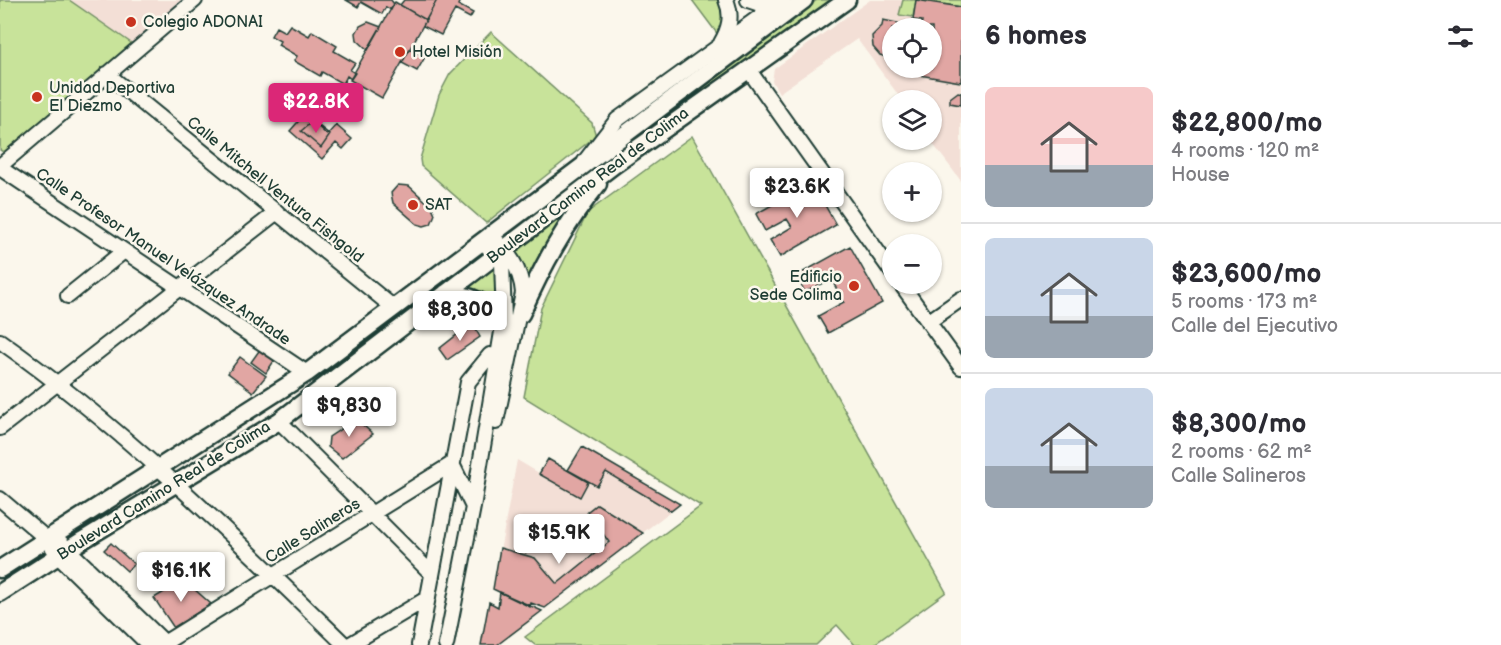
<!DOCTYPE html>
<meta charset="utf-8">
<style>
body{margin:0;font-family:"Balsamiq Sans",sans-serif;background:#f7f7f7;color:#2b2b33;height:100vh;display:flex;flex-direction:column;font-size:22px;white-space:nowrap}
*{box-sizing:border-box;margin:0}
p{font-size:20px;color:#7c7c81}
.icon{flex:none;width:33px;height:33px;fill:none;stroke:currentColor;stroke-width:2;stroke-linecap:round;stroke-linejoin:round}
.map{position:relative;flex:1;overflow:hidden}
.drawer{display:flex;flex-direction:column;background:#fff;width:540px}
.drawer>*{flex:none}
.buttons{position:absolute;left:882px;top:18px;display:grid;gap:12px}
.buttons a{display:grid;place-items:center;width:60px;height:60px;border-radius:50%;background:#fff;box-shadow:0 2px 4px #0004;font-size:30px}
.price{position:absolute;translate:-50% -51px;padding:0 14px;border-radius:6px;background:#fff;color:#222;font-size:20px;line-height:39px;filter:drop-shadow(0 2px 3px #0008)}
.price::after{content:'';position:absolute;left:50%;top:36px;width:18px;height:14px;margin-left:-9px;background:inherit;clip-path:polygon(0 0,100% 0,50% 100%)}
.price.on{background:#db2777;color:#fff}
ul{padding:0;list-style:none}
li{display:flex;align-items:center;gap:18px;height:150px;padding:0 24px}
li+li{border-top:2px solid #e1e1e2}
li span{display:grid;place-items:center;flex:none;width:168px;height:120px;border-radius:9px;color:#555}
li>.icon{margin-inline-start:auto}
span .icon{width:72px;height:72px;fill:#fffc;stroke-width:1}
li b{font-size:26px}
h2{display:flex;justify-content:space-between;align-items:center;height:72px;padding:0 24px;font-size:26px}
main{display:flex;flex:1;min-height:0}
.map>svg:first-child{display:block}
</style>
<main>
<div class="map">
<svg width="961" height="645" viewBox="0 0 961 645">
<rect width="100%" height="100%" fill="#fbf7ec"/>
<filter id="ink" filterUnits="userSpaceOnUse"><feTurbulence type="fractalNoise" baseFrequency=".0167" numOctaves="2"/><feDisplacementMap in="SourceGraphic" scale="12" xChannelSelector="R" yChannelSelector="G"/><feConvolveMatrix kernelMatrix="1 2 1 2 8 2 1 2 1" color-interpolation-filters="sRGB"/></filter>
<g filter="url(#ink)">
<path fill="#f3dfd6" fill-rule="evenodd" d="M 69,0 L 185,0 L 134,45 Z
M 870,0 L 961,0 L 961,181 L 930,140 L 932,100 L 902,100 L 857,39 L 779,93 L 772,81 L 774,69 ZM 892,28 L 932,28 L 932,68 L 892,68 Z
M 582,447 L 680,504 L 545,608 L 532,603 L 530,607 L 493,589 L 517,460 L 539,473 L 548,459 L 568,470 Z"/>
<path fill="#c8e39a" stroke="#749067" stroke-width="1.5" d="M 0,0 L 69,0 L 134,45 L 7,154 L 0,150 Z
M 692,0 L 720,0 L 725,15 L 719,36 Z
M 817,0 L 838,0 L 514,234 L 681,99 Z
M 903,0 L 961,0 L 961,7 L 916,0 L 913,17 L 899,15 Z
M 491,32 L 592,123 L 596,136 L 486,223 L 421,166 L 420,159 L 439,95 L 450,74 Z
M 692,136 L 946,592 L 873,645 L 855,645 L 837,625 L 816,645 L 535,645 L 525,637 L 701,506 L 524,397 L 541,308 L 588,212 Z
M 588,193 L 526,290 L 511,251 Z
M 497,261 L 500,311 L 460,290 Z"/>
<path fill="#e1a6a3" stroke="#1f3d34" stroke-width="1.5" d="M 346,0 L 391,0 L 394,4 L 391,10 L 386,7 L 382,14 L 361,2 L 358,7 Z
M 404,0 L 437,0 L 426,20 L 400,5 Z
M 437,0 L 460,0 L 458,5 L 473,13 L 470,18 L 455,10 L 441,35 L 423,26 Z
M 916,0 L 961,7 L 961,82 L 907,73 L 908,68 L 932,68 L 932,28 L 921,28 L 922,21 L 913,20 Z
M 395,2 L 426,20 L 382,98 L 350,80 Z
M 883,20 L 898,23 L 898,28 L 892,28 L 892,57 L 890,58 L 880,55 L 873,47 L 872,36 L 882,26 Z
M 368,22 L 381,27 L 368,50 L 357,40 L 356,33 L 360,26 Z
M 290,25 L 309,36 L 312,31 L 337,46 L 334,51 L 355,63 L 350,70 L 355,73 L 351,79 L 347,76 L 343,84 L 322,72 L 320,76 L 294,61 L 297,56 L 278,45 L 280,41 L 271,36 L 276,27 L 285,32 Z
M 410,49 L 425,57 L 417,71 L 402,63 Z
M 958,92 L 961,93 L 961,105 L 950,103 L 950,98 Z
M 306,99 L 322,113 L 313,122 L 327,135 L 336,125 L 352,139 L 343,149 L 336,143 L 322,159 L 290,131 L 304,115 L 298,109 Z
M 313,121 L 330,135 L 321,148 L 301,131 Z
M 812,182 L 836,225 L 780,257 L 770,240 L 792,227 L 787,219 L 765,231 L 756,214 Z
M 398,185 L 409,186 L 432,207 L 435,214 L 431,224 L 424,226 L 417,224 L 393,203 L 391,193 Z
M 850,246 L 882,303 L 828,333 L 818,316 L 844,302 L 831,279 L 805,292 L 796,276 Z
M 472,323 L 480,337 L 447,360 L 439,349 Z
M 261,348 L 276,358 L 266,373 L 251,362 Z
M 240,357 L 266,376 L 253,392 L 228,373 Z
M 356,419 L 373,434 L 342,458 L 328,447 L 329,437 Z
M 582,447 L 680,504 L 671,511 L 606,472 L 597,486 L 568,470 Z
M 548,459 L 588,482 L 580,497 L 539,474 Z
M 597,504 L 643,533 L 545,608 L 531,603 L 530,607 L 493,589 L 500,548 L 535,558 L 557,584 L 609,542 L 587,512 Z
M 111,543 L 134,564 L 127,571 L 104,550 Z
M 184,580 L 211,604 L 174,628 L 154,598 Z
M 500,592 L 542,611 L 497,645 L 481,645 L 489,602 L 498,607 Z"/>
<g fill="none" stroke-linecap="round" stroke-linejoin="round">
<g stroke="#1f3d34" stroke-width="18">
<path id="minor" d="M 748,0 L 760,4 L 779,2
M 721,43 C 729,29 733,16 726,0
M 748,69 L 892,272
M 107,74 L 394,308
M 585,161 L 617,120 L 783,0
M 0,166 L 195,0
M 0,168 L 307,373
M 490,234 C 508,252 521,268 523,293 L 496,422
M 901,284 L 961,367
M 68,296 L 124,251
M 928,322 L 961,299
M 0,341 C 125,429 235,538 345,645
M 279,421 L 432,574
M 0,428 L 277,212
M 0,499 L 48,540 L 58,556 L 149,645
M 54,536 L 167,645
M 161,645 L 452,464 L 473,507
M 349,645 L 428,598
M 419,645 L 468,382 L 490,355 L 498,357
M 446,645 L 473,507 L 504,320 L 502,262 L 482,241"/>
</g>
<g stroke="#1f3d34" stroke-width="21">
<path id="major" d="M 446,293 C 471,295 486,302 504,320
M 521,314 C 543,265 564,226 598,184
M 0,569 L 307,373 L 804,0
M 0,593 L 83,540 L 279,421 L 614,165 L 847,0"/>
</g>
<use href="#minor" stroke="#fbf7ec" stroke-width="14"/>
<use href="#major" stroke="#fbf7ec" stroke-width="16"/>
</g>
</g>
<g fill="#c8321e" stroke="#fbf7ec" stroke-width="2">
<circle cx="131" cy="22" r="6"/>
<circle cx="400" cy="52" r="6"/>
<circle cx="37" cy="97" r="6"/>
<circle cx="413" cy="205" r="6"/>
<circle cx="854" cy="286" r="6"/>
</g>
<g text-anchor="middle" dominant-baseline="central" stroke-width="5" stroke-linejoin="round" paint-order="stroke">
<g font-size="16" fill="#1f3d34" stroke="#fbf7ec" text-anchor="start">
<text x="143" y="22">Colegio ADONAI</text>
<text x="412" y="52">Hotel Misión</text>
<text x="49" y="88">Unidad Deportiva<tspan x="49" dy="18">El Diezmo</tspan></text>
<text x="425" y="205">SAT</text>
<text x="842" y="277" text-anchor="end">Edificio<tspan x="842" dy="18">Sede Colima</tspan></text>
</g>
<g font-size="16" fill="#1f3d34" stroke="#fbf7ec">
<text transform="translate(588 186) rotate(-37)">Boulevard Camino Real de Colima</text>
<text transform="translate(275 190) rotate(39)">Calle Mitchell Ventura Fishgold</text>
<text transform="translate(163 257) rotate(34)">Calle Profesor Manuel Velázquez Andrade</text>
<text transform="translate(164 491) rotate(-32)">Boulevard Camino Real de Colima</text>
<text transform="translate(313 531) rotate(-32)">Calle Salineros</text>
</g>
</g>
</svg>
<div class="buttons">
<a><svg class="icon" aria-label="locate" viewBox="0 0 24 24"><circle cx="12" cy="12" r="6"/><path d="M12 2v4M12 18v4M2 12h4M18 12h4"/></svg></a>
<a><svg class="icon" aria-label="layers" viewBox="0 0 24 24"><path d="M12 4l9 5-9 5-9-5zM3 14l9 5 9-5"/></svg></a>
<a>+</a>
<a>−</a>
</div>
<b class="price on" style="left:316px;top:134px">$22.8K</b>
<b class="price" style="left:797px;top:219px">$23.6K</b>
<b class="price" style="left:460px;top:342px">$8,300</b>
<b class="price" style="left:349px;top:438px">$9,830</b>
<b class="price" style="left:559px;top:565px">$15.9K</b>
<b class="price" style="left:181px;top:603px">$16.1K</b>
</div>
<section class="drawer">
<h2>6 homes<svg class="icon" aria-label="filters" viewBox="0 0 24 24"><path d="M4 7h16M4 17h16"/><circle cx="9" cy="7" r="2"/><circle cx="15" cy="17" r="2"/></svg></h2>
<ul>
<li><span style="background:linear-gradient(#f6c9c9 65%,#9aa5b1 0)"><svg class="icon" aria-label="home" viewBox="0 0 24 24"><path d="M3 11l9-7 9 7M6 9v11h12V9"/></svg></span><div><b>$22,800/mo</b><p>4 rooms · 120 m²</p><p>House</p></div></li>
<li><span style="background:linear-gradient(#c9d6e8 65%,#9aa5b1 0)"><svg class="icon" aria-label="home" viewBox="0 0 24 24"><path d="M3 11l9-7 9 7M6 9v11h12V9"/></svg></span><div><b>$23,600/mo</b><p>5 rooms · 173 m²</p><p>Calle del Ejecutivo</p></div></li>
<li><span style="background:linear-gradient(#c9d6e8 65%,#9aa5b1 0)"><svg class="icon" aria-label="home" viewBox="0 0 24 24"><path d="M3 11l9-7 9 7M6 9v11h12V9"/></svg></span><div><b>$8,300/mo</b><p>2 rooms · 62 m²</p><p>Calle Salineros</p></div></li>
</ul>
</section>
</main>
